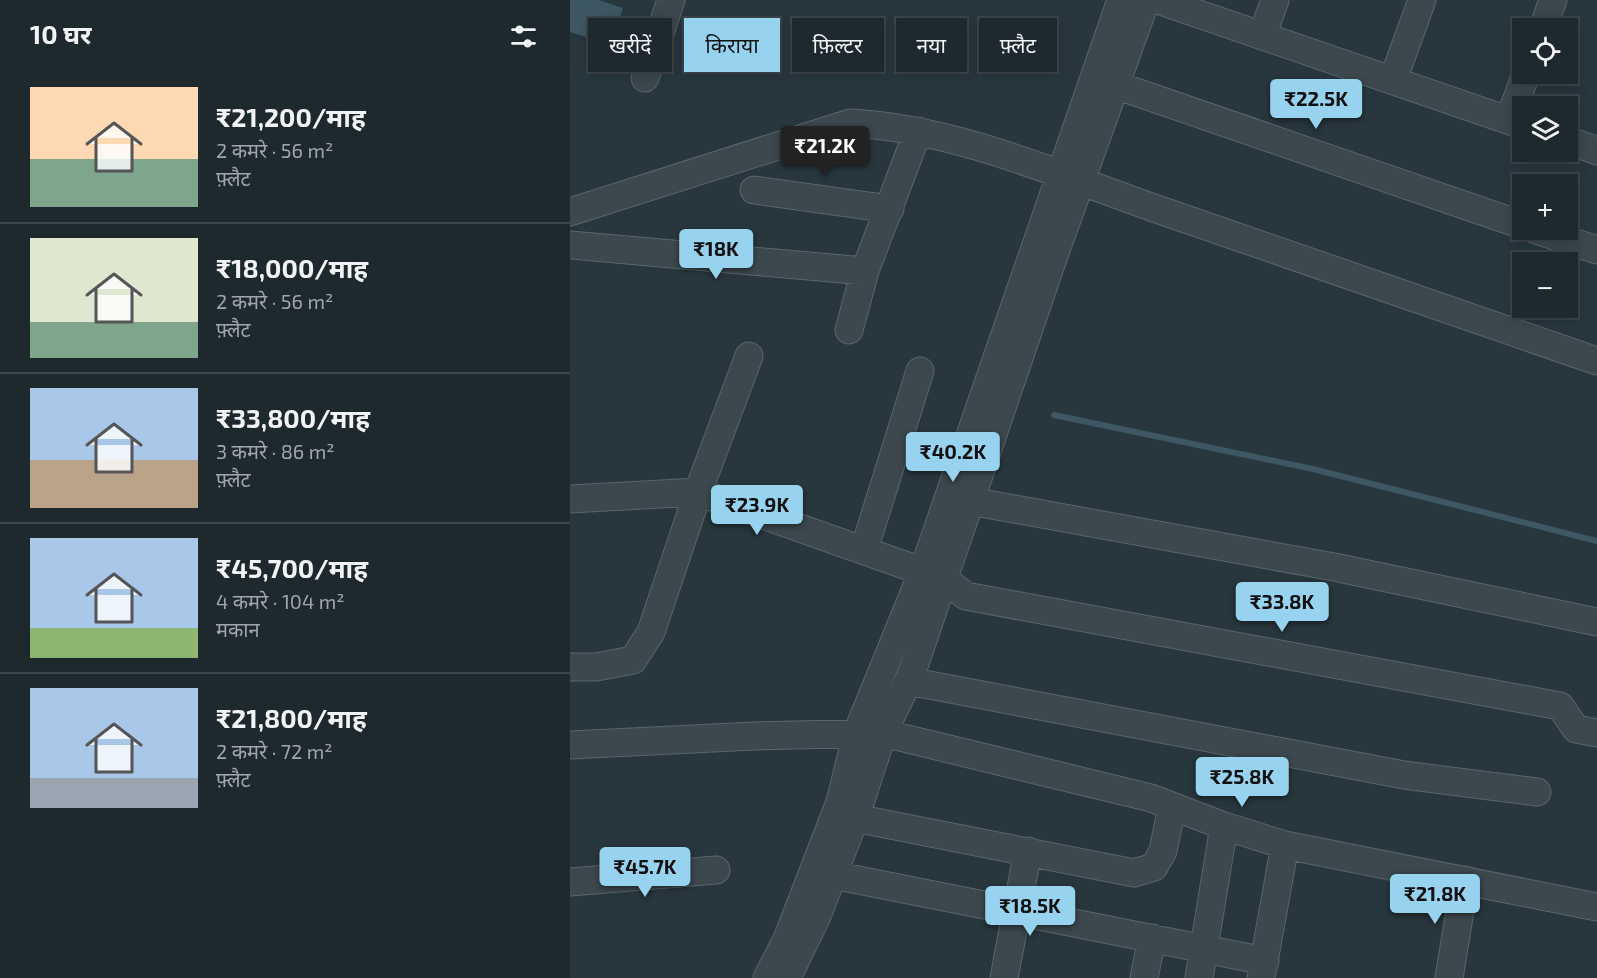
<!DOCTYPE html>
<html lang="hi">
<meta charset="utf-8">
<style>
body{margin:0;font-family:"Exo 2","Noto Sans Devanagari",sans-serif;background:#263136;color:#f1f3f6;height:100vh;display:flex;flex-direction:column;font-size:22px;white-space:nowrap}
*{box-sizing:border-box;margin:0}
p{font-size:20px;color:#a1a6aa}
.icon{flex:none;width:33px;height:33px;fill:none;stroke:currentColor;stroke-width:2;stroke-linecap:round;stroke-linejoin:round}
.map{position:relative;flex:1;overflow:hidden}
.panel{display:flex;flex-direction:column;background:#1e292e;width:570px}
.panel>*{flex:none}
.top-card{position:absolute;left:18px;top:18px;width:570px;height:54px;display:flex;gap:12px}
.controls{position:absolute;left:942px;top:18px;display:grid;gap:12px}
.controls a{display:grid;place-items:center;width:66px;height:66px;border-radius:0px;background:#1e292e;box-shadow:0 3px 15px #0003,0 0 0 2px #3c454a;font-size:30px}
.price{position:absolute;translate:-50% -51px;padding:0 14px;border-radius:6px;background:#97d2ee;color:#111;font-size:20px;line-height:39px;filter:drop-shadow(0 2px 3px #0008)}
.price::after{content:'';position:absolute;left:50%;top:36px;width:18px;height:14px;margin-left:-9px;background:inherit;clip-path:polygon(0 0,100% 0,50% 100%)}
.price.on{background:#222;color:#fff}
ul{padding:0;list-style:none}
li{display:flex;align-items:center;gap:18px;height:150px;padding:0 30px}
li+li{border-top:2px solid #3c454a}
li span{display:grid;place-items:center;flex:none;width:168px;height:120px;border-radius:0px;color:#555}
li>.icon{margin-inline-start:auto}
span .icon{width:72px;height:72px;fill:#fffc;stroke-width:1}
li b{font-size:26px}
h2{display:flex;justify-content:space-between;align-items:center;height:72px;padding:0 30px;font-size:26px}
.chip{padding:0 21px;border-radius:0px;background:#1e292e;box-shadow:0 3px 15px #0003,0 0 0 2px #3c454a;font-size:21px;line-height:54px}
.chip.on{background:#97d2ee;color:#111}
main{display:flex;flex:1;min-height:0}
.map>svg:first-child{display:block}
</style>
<main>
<section class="panel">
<h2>10 घर<svg class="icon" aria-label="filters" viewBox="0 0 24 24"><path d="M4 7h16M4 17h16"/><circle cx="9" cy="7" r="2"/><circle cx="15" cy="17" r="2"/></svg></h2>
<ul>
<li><span style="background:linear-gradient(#ffd9b3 60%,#7fa58c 0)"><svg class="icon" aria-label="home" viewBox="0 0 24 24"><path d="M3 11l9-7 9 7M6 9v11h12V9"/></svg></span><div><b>₹21,200/माह</b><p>2 कमरे · 56 m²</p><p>फ़्लैट</p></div></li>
<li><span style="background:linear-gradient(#dfe7d0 70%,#7fa58c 0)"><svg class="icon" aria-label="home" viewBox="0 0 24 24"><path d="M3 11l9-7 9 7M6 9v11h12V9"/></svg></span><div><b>₹18,000/माह</b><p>2 कमरे · 56 m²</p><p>फ़्लैट</p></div></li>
<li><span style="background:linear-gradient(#a9c7e8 60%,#b9a48a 0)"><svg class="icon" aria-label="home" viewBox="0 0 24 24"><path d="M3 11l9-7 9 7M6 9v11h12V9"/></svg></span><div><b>₹33,800/माह</b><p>3 कमरे · 86 m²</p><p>फ़्लैट</p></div></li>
<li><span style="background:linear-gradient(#a9c7e8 75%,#8fb573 0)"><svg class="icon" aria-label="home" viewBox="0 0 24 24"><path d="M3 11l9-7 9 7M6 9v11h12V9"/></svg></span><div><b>₹45,700/माह</b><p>4 कमरे · 104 m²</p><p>मकान</p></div></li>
<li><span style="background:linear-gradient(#a9c7e8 75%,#9aa5b1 0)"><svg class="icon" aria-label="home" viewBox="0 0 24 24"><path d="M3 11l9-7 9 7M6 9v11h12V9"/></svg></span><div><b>₹21,800/माह</b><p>2 कमरे · 72 m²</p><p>फ़्लैट</p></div></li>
</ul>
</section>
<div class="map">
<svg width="1027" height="978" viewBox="0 0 1027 978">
<rect width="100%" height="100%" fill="#28373e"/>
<path fill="#3e5863" d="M 0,0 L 29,0 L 53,8 L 41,45 L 0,32 Z"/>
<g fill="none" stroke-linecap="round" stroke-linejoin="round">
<path stroke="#3e5863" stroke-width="6" d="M 484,415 L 743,469 L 1027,541"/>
<g stroke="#59666c" stroke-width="29">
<path id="minor" d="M 588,0 L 952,125
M 973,28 L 983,0
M 692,36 L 705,0
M 75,78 L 101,0
M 528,79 L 952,225
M 823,80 L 852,0
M 939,120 L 956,74
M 998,140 L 1027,151
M 184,190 L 320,209
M 0,212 L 280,123 C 382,128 485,173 581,207 C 730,258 878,310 1027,361
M 966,230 L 1027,250
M 0,245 L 295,271
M 279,330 L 295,271 L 348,131
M 0,499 L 128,492 L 374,579 L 396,596 L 990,706 L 1006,729 L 1027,733
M 400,501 L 764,567 L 1027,622
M 294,550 L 350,371
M 0,667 L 26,667 L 63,660 L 81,632 L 128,492 L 179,356
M 338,681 L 834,775 L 967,792
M 0,745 L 184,736 L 313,733 L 581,798 L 654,826 L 715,845 L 1027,907
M 285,818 L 564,873 L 584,867 L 593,851 L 602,807
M 250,866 L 263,875 L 695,961
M 0,882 L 146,870
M 197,978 L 217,939 L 270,802 L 287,733 L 353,571 L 551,0
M 217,978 L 247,916 L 285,818 L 313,733 L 341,675 L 481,264 L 576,0
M 434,978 L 458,851
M 574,978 L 582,938
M 629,978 L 654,826
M 691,978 L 715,845
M 879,978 L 895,880"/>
</g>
<use href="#minor" stroke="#3c484e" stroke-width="27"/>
</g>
</svg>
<div class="controls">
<a><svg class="icon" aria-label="locate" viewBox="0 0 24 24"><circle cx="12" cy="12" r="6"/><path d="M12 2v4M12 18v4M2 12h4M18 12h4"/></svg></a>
<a><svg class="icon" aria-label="layers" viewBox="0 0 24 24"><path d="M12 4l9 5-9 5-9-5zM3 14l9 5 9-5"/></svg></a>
<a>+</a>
<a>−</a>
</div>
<b class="price" style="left:746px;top:130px">₹22.5K</b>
<b class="price on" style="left:255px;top:177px">₹21.2K</b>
<b class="price" style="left:146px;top:280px">₹18K</b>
<b class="price" style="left:383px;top:483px">₹40.2K</b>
<b class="price" style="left:187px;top:536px">₹23.9K</b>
<b class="price" style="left:712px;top:633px">₹33.8K</b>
<b class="price" style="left:672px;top:808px">₹25.8K</b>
<b class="price" style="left:75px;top:898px">₹45.7K</b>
<b class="price" style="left:865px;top:925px">₹21.8K</b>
<b class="price" style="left:460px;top:937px">₹18.5K</b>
<div class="top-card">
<a class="chip">खरीदें</a>
<a class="chip on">किराया</a>
<a class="chip">फ़िल्टर</a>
<a class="chip">नया</a>
<a class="chip">फ़्लैट</a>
</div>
</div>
</main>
